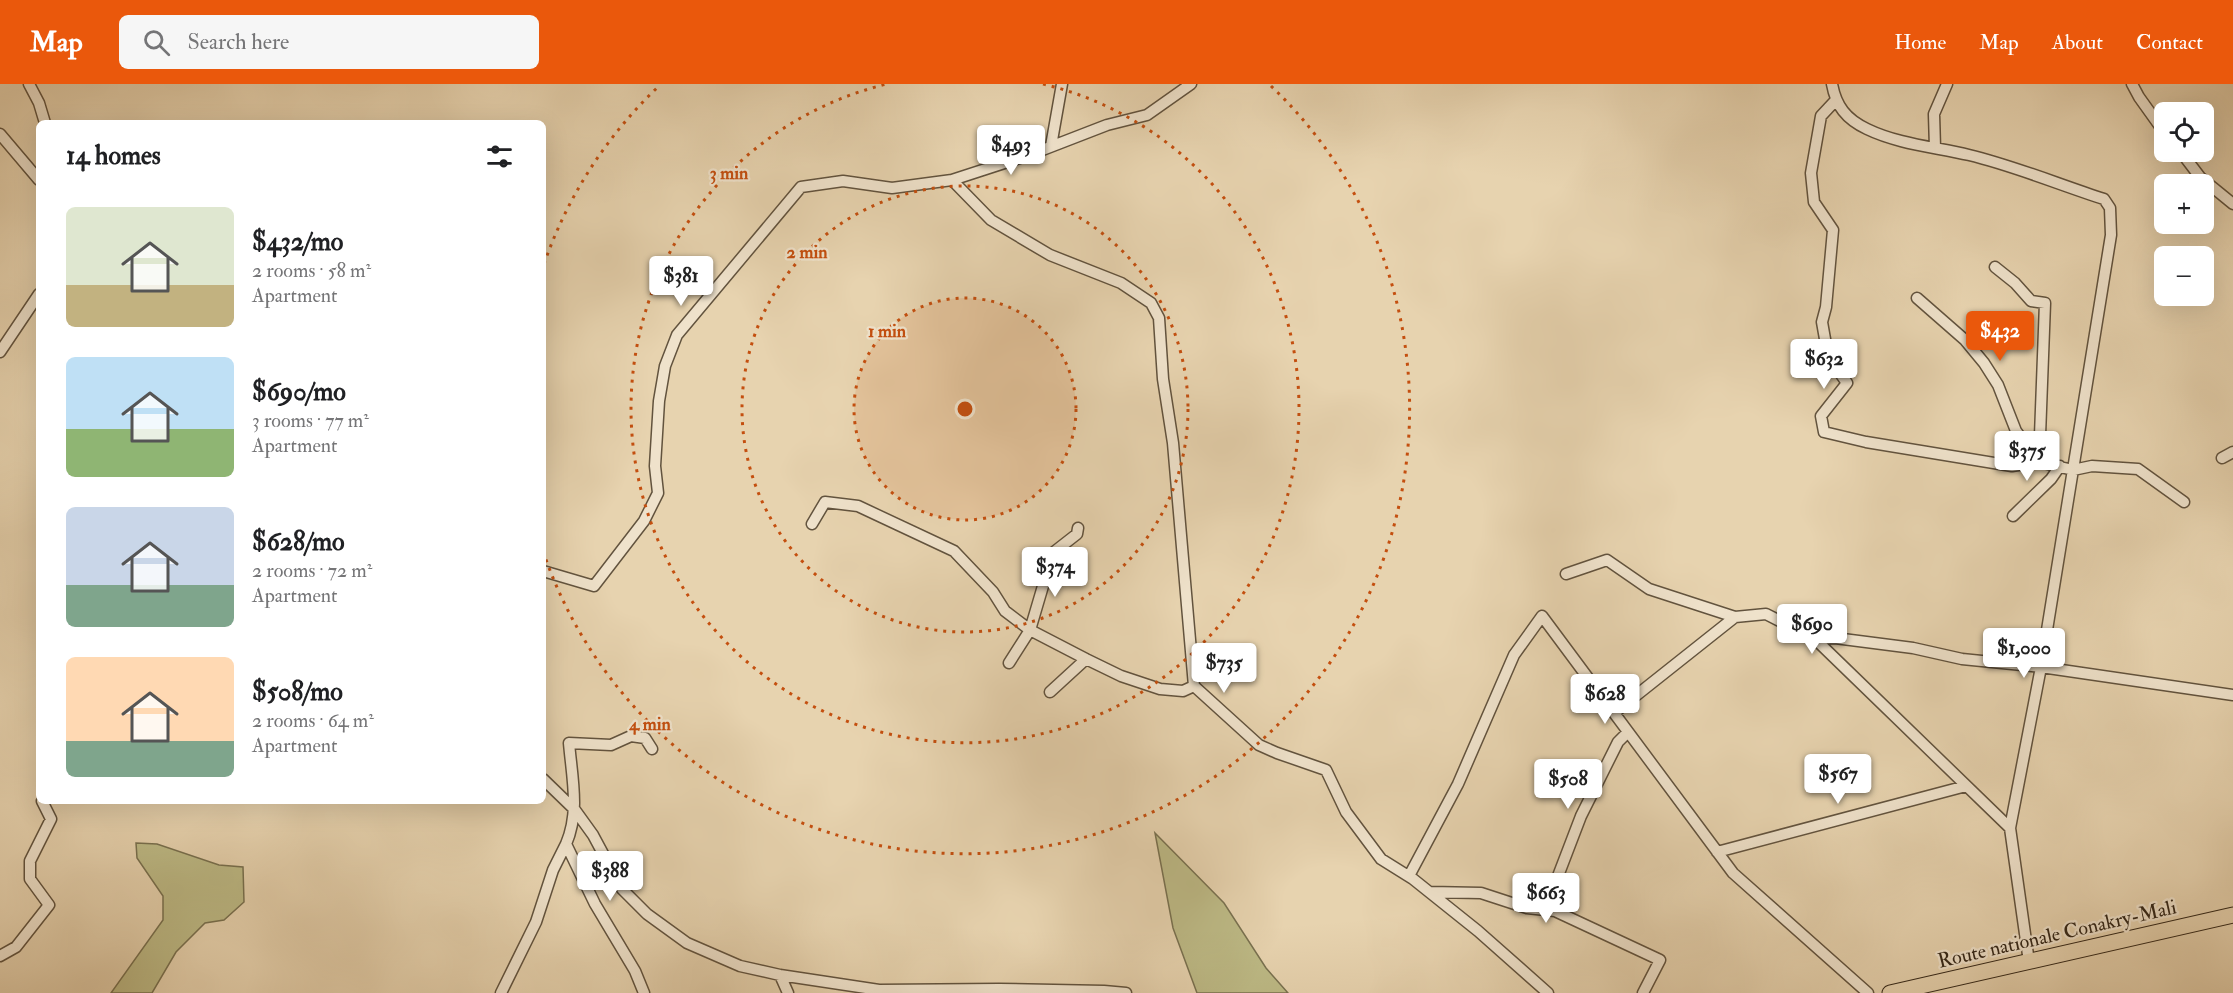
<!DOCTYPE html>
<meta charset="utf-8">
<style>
body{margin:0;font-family:"IM FELL Double Pica",serif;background:#f6f6f6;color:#202124;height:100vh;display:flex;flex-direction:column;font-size:22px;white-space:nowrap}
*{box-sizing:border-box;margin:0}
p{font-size:20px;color:#757577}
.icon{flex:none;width:33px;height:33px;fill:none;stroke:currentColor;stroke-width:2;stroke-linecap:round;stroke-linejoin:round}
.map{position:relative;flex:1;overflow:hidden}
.sheet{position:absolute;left:36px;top:36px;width:510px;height:684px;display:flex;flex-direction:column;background:#fff;border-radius:9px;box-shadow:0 6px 24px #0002}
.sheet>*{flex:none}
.tools{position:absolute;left:2154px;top:18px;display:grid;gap:12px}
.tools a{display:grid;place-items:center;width:60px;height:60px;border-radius:9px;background:#fff;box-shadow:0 6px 24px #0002;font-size:30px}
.price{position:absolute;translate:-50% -51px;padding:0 14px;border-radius:6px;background:#fff;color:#222;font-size:20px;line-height:39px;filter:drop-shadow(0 2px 3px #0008)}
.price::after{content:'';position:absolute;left:50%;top:36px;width:18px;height:14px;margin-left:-9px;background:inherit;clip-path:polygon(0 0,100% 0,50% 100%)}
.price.selected{background:#ea580c;color:#fff}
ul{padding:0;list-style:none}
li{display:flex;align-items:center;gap:18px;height:150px;padding:0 30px}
li span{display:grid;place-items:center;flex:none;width:168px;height:120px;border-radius:9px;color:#555}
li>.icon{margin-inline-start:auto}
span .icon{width:72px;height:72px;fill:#fffc;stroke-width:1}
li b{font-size:26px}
h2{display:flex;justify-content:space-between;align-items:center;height:72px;padding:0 30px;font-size:26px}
header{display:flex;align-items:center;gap:36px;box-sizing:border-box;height:84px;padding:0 30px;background:#ea580c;color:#fff}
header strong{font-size:28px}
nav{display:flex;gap:33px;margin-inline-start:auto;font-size:21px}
.search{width:420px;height:54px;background:#f6f6f6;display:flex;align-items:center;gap:15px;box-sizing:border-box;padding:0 21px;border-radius:9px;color:#757577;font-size:22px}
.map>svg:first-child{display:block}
</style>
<header>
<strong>Map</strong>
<div class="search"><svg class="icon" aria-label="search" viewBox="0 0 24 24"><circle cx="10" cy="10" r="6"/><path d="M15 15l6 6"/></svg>Search here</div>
<nav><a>Home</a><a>Map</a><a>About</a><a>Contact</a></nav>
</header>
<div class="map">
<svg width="2233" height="909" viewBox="0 0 2233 909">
<rect width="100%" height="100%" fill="#e7d3af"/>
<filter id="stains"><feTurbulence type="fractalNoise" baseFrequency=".00333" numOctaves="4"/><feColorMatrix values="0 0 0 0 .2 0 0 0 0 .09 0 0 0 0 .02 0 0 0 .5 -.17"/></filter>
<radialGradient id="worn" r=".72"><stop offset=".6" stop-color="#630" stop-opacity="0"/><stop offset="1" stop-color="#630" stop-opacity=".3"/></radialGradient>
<path fill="#bdba86" stroke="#797150" stroke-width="1.5" d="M 1155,749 L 1224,819 L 1266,884 L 1288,909 L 1197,909 L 1173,844 Z
M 136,759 L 157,760 L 219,781 L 243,783 L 244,818 L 224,836 L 205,839 L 176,868 L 152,909 L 111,909 L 163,836 L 163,812 L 137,774 Z"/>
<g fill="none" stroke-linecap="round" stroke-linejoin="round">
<g stroke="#62533e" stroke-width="13">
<path id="minor" d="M 29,0 L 39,19 L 45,39
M 1191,0 L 1147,31 L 1107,41 L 1032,70 L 952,96 L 991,136 L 1050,171 L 1121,199 L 1151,219 L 1159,234 L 1163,295 L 1173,359 L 1194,602 L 1259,661 L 1277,669 L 1326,686 L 1346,728 L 1381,775 L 1413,795 L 1478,847 L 1548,909
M 1832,0 C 1836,22 1846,35 1867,45 C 1898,60 1935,63 1969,71 C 2015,82 2060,101 2104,115 L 2110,124 L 2111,151 L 2041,583 L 2010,744 L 2029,878
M 2132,0 L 2139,13 L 2164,48
M 1835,17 L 1821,32 L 1811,89 L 1814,118 L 1833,146 L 1826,223 L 1822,238 L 1828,272 L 1847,299 L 1821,332 L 1824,348 L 1866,358 L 2012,382 L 2039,378 L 2073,386 L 2092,382 L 2138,385 L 2184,418
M 0,50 L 39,96
M 1051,62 L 1062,0
M 1935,64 L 1934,30 L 1947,0
M 2181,68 L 2200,93 L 2233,120
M 1995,183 L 2015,199 L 2031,217 L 2045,219 L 2039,378
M 1917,214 L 1965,256 L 1984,279 L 1998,301 L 2016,347 L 2039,378
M 0,268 L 39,210
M 2222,374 L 2233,368
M 2013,432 L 2051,395 L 2060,382
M 812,440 L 825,418 L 858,422 L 954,467 L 993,508 L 1005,527 L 1030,546 L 1086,575 L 1121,592 L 1160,605 L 1183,607 L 1194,602
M 543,487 L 594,502 L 644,437 L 658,409 L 655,382 L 659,317 L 665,282 L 677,251 L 801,103 L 843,97 L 892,104 L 952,96
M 1566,490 L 1607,476 L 1649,505 L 1735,533 L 1766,530 L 1815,555 L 2010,744
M 1815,555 L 1835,554 L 1913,564 L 1962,575 L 2041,583 L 2233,611
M 1009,579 L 1030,546 L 1043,502 L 1045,475 L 1077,450 L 1078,444
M 1050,608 L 1086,575
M 1614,629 L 1735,533
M 543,695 L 575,726 L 593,751 L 622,805 L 647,830 L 687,859 L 740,882 L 780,891 L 879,906 L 999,905 L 1104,907 L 1126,909
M 1717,768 L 1966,702
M 1409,792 L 1458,700 L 1514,571 L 1542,532 L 1733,789 L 1868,909
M 1430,808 L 1481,809 L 1527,824 L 1555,827 L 1660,876 L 1643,909
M 1545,826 L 1581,732 L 1618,658 L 1628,648
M 0,872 L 16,863 L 49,821 L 30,795 L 30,777 L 51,735 L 42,717
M 780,891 L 788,909
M 501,909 L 536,838 L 553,786 L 566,760
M 644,909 L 635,887 L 595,820 L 566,760 C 580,728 572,694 569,659 L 611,661 L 631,652 L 645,654 L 652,665"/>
</g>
<g stroke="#352819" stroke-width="17">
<path id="highway" d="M 1890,909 L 2233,831"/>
</g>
<use href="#minor" stroke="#efe2cb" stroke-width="10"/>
<use href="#highway" stroke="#e7d3af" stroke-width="15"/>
</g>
<circle cx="965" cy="325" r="111" fill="#c44f0f" fill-opacity=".12"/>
<g fill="none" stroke="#c44f0f" stroke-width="3" stroke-dasharray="3 6">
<circle cx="965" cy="325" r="111"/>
<circle cx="965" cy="325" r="223"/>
<path d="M1043 0A334 334 0 1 1 887 0"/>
<path d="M544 180A445 445 0 0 1 659 2M1271 2A445 445 0 1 1 544 470"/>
</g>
<g text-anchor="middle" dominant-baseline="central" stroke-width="4.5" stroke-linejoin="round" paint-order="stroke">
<g font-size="20" fill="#352819" stroke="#efe2cb">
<text transform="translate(2057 850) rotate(-13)">Route nationale Conakry-Mali</text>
</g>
</g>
<circle cx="965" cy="325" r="9" fill="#c44f0f" stroke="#efe2cb" stroke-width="3"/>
<g font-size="18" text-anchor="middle" font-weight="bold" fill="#c44f0f" stroke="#efe2cb" stroke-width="4.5" stroke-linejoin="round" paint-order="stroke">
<text x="729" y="95">3 min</text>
<text x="807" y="174">2 min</text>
<text x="887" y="253">1 min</text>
<text x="650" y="646">4 min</text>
</g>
<rect width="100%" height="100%" filter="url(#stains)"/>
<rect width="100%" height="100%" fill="url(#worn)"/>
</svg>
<div class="tools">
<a><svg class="icon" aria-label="locate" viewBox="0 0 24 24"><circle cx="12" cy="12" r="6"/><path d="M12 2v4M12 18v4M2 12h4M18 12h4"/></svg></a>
<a>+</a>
<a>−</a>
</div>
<b class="price" style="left:1011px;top:92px">$493</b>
<b class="price" style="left:681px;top:223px">$381</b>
<b class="price selected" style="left:2000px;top:278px">$432</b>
<b class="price" style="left:1824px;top:306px">$632</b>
<b class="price" style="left:2027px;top:398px">$375</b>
<b class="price" style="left:1055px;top:514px">$374</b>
<b class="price" style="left:1812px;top:571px">$690</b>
<b class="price" style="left:2024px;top:595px">$1,000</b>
<b class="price" style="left:1224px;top:610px">$735</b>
<b class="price" style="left:1605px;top:641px">$628</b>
<b class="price" style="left:1838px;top:721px">$567</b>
<b class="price" style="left:1568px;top:726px">$508</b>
<b class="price" style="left:610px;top:818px">$388</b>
<b class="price" style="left:1546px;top:840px">$663</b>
<section class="sheet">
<h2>14 homes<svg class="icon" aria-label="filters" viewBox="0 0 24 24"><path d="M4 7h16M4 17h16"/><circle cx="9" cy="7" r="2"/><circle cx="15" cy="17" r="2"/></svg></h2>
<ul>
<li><span style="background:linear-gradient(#dfe7d0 65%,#c2b280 0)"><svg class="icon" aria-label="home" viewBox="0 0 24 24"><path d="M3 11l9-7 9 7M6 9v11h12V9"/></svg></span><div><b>$432/mo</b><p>2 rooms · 58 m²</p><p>Apartment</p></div></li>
<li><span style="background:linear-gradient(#bfe0f5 60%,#8fb573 0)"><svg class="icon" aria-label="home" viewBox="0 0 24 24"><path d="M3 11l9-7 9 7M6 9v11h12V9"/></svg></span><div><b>$690/mo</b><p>3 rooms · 77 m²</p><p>Apartment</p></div></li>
<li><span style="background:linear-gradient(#c9d6e8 65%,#7fa58c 0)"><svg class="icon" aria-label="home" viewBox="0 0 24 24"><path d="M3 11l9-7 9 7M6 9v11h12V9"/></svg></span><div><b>$628/mo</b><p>2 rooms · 72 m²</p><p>Apartment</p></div></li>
<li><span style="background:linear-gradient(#ffd9b3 70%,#7fa58c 0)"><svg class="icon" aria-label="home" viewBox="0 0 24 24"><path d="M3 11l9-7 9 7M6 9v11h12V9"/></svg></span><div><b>$508/mo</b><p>2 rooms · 64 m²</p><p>Apartment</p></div></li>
</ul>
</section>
</div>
